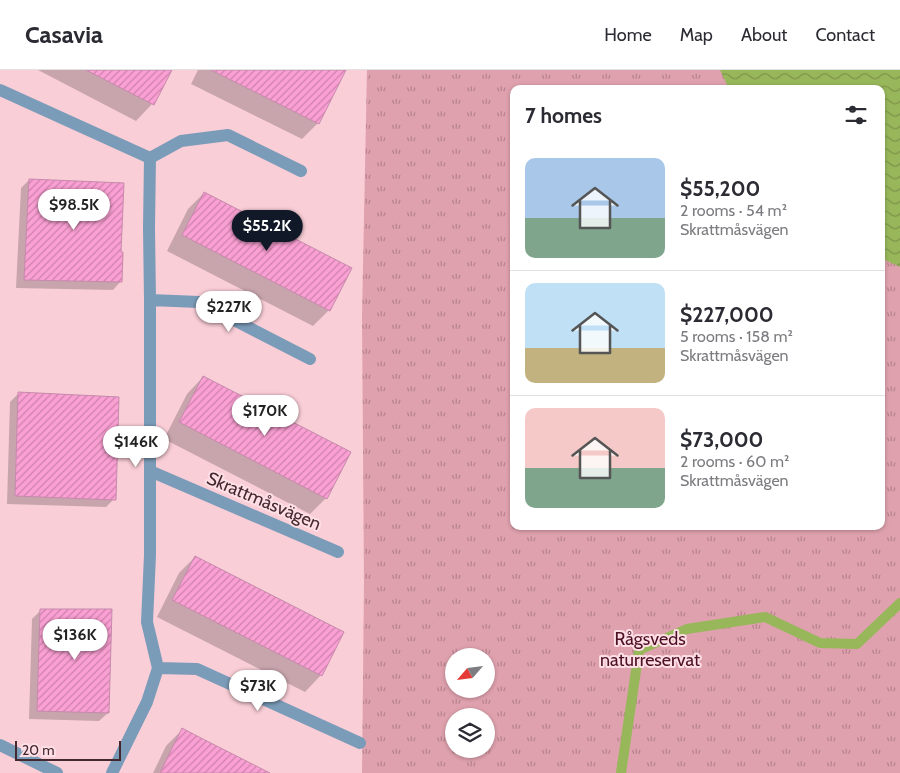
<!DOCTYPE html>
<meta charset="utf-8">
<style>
body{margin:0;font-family:Cabin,sans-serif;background:#f7f7f7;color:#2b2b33;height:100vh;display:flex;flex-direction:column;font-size:19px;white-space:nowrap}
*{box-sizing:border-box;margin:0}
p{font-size:16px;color:#7c7c81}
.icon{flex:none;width:28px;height:28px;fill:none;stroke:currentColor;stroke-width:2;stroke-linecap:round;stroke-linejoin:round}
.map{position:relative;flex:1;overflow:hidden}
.side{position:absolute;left:510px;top:15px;width:375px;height:445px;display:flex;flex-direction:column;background:#fff;border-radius:10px;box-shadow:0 1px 4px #0004}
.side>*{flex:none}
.needle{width:32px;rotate:242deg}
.tools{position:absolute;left:445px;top:578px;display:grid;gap:10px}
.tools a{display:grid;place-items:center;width:50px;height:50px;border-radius:50%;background:#fff;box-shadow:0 1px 4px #0004;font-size:25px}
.scale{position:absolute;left:15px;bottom:12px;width:106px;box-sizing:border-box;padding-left:5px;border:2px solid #44282f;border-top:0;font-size:14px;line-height:18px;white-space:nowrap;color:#44282f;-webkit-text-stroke:4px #fedfe5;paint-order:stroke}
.price{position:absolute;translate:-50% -42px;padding:0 11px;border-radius:18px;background:#fff;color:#222;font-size:16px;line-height:32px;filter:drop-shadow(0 1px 2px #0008)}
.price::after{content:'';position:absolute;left:50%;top:30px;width:15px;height:11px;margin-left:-8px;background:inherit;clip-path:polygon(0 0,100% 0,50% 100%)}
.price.selected{background:#111827;color:#fff}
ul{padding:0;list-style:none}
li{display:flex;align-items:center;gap:15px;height:125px;padding:0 15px}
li+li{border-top:1px solid #e1e1e2}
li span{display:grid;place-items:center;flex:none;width:140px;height:100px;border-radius:10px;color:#555}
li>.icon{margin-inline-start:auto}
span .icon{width:60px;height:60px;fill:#fffc;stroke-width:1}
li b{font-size:21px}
h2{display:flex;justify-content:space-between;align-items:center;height:60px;padding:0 15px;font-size:21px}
header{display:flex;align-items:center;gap:30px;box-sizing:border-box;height:70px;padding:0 25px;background:#fff;border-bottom:1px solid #e1e1e2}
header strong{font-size:24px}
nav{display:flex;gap:28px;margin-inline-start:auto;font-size:18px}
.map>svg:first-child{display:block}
</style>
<header>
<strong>Casavia</strong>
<nav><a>Home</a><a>Map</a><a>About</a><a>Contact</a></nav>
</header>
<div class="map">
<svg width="900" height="703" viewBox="0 0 900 703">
<defs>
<pattern id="park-tufts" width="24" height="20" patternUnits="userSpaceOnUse" patternTransform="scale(1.25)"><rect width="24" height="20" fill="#dfa1ae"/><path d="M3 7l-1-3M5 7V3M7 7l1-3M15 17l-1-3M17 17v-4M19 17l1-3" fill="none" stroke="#b6838e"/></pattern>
<pattern id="water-waves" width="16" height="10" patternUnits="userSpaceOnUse" patternTransform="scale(1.25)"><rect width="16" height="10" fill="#98b75a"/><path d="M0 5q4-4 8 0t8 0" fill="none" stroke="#7e954b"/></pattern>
<pattern id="building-hatch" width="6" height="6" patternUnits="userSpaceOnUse" patternTransform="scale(1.25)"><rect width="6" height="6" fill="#fba0d4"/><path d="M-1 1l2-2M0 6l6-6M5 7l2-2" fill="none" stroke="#cd82ac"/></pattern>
</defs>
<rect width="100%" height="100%" fill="#faced7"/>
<path fill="url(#park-tufts)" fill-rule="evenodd" d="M 367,0 L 900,0 L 900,703 L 362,703 L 364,513 L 362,246 ZM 514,19 L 881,19 L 881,456 L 514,456 ZM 454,586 L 486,586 L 486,619 L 454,619 ZM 454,646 L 486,646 L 486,679 L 454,679 Z"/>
<path fill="url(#water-waves)" d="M 720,0 L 900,0 L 900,197 L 881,188 L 881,19 L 729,19 Z"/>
<path fill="#0003" d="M 38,0 L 170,0 L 152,34 L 136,51 Z
M 198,0 L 328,0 L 318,53 L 302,69 L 191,14 Z
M 29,110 L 120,183 L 121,211 L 113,220 L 16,218 L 21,118 Z
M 204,123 L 329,240 L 313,256 L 167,181 L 188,139 Z
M 203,307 L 326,428 L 310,444 L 164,369 L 187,324 Z
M 18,324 L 114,429 L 106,437 L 7,434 L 10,332 Z
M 195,487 L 343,562 L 321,605 L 305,622 L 157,547 L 179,503 Z
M 40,541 L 108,643 L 99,651 L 29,649 L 32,549 Z
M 182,660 L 267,703 L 153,703 L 166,676 Z"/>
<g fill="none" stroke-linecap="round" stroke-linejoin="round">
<path stroke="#98b75a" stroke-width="10" d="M 621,703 L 639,580 L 687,559 L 765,547 L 820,573 L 857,574 L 900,533"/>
</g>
<path fill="url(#building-hatch)" stroke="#c68aac" d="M 86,0 L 172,0 L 154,35 Z
M 211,0 L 346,0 L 319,54 Z
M 29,109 L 124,113 L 121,182 L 123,182 L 122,212 L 24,210 Z
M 204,122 L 352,198 L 330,241 L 182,165 Z
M 203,306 L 351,382 L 327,429 L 179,352 Z
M 18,322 L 119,327 L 116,430 L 15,426 Z
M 195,486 L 344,562 L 322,606 L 172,530 Z
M 40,539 L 112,539 L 109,643 L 37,641 Z
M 182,658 L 197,666 L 270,703 L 160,703 Z"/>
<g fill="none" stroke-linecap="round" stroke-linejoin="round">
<path stroke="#7b9cb9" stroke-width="12" d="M 0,20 L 150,88 L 181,71 L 228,65 L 301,101
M 150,230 L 199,232 L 310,289
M 150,401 L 338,482
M 158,598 L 197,599 L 360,673
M 0,675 L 57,703
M 112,703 L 147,632 L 158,598 L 147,552 L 150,485 L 150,230 L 149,158 L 150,88"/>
</g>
<g text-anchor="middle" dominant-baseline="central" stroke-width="4" stroke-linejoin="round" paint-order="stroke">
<g font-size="18" fill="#44282f" stroke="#fedfe5">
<text transform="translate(264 431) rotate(23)">Skrattmåsvägen</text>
</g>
<g font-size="18" fill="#4e1025" stroke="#fedfe5">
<text x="650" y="569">Rågsveds<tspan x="650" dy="21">naturreservat</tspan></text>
</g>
</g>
</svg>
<div class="tools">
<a><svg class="needle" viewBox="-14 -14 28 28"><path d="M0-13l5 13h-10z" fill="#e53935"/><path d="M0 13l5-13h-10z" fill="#7c7c81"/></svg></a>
<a><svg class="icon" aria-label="layers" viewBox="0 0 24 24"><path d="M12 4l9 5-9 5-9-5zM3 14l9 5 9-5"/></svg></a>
</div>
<div class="scale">20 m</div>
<b class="price" style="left:74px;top:161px">$98.5K</b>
<b class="price selected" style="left:267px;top:182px">$55.2K</b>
<b class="price" style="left:229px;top:263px">$227K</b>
<b class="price" style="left:265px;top:367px">$170K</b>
<b class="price" style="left:136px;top:398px">$146K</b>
<b class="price" style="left:75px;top:591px">$136K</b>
<b class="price" style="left:258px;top:642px">$73K</b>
<section class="side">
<h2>7 homes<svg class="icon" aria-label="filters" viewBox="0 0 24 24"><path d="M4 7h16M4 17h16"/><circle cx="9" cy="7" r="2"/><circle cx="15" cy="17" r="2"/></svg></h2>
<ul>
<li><span style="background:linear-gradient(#a9c7e8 60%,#7fa58c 0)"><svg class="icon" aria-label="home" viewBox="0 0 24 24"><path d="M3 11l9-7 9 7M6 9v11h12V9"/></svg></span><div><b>$55,200</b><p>2 rooms · 54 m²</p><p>Skrattmåsvägen</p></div></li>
<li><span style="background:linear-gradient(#bfe0f5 65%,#c2b280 0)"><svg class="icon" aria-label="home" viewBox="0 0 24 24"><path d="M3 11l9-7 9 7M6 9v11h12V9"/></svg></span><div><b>$227,000</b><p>5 rooms · 158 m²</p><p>Skrattmåsvägen</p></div></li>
<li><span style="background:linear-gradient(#f6c9c9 60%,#7fa58c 0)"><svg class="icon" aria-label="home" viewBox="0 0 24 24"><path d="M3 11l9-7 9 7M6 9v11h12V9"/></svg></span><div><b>$73,000</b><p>2 rooms · 60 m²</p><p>Skrattmåsvägen</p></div></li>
</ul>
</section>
</div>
